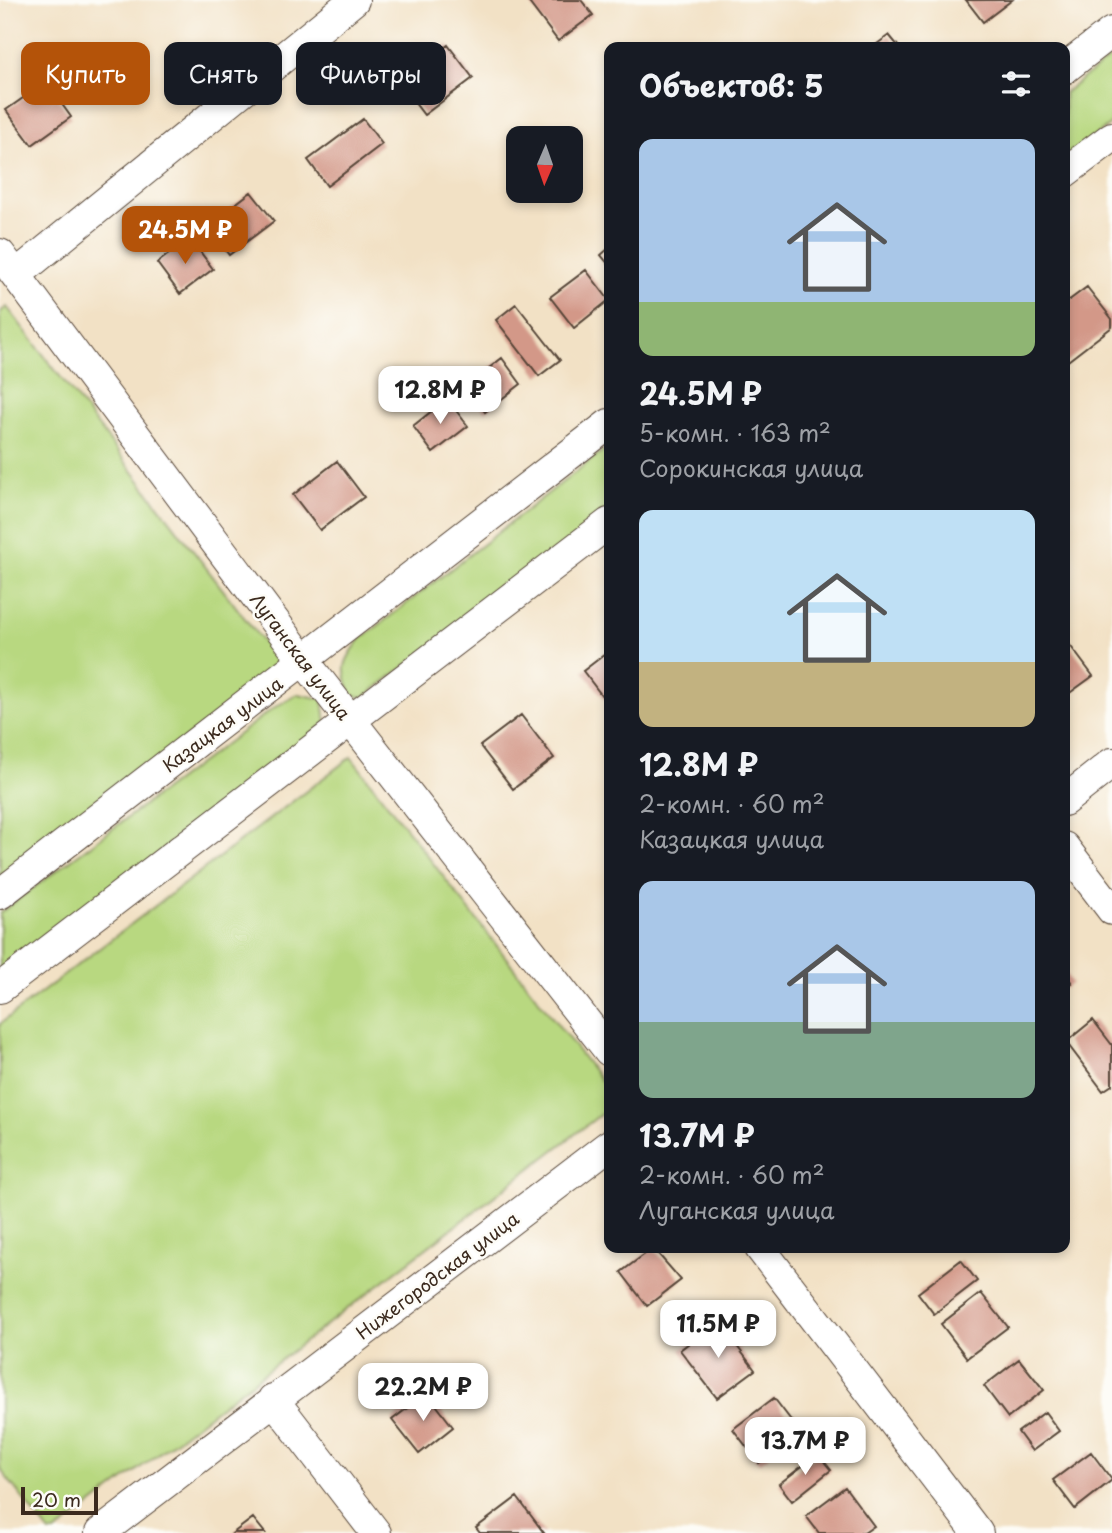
<!DOCTYPE html>
<html lang="ru">
<meta charset="utf-8">
<style>
body{margin:0;font-family:"Playpen Sans",sans-serif;background:#20242c;color:#f1f3f6;height:100vh;display:flex;flex-direction:column;font-size:26px;white-space:nowrap}
*{box-sizing:border-box;margin:0}
p{font-size:23px;color:#9ea1a6}
.icon{flex:none;width:38px;height:38px;fill:none;stroke:currentColor;stroke-width:2;stroke-linecap:round;stroke-linejoin:round}
.map{position:relative;flex:1;overflow:hidden}
.drawer{position:absolute;left:604px;top:42px;width:466px;height:1211px;display:flex;flex-direction:column;background:#171b24;border-radius:14px;box-shadow:0 4px 10px #0003}
.drawer>*{flex:none}
.top-card{position:absolute;left:21px;top:42px;width:478px;height:63px;display:flex;gap:14px}
.needle{width:46px;rotate:182deg}
.fabs{position:absolute;left:506px;top:126px;display:grid;gap:14px}
.fabs a{display:grid;place-items:center;width:77px;height:77px;border-radius:14px;background:#171b24;box-shadow:0 4px 10px #0003;font-size:35px}
.scale{position:absolute;left:21px;bottom:18px;width:77px;box-sizing:border-box;padding-left:7px;border:4px solid #3b2a1e;border-top:0;font-size:19px;line-height:24px;white-space:nowrap;color:#3b2a1e;-webkit-text-stroke:5px #fdfcf7;paint-order:stroke}
.price{position:absolute;translate:-50% -60px;padding:0 16px;border-radius:14px;background:#fff;color:#222;font-size:23px;line-height:46px;filter:drop-shadow(0 2px 4px #0008)}
.price::after{content:'';position:absolute;left:50%;top:42px;width:21px;height:16px;margin-left:-10px;background:inherit;clip-path:polygon(0 0,100% 0,50% 100%)}
.price.selected{background:#b45309;color:#fff}
ul{padding:0;list-style:none}
li{display:grid;align-content:center;gap:14px;height:371px;padding:0 35px}
li span{display:grid;place-items:center;height:217px;border-radius:14px;color:#555}
li>.icon{margin-inline-start:auto}
span .icon{width:126px;height:126px;fill:#fffc;stroke-width:1}
li b{font-size:30px}
h2{display:flex;justify-content:space-between;align-items:center;height:84px;padding:0 35px;font-size:30px}
.chip{padding:0 24px;border-radius:14px;background:#171b24;box-shadow:0 4px 10px #0003;font-size:24px;line-height:63px}
.chip.selected{background:#b45309;color:#fff}
.map>svg:first-child{display:block}
</style>
<div class="map">
<svg width="1112" height="1533" viewBox="0 0 1112 1533">
<rect width="100%" height="100%" fill="#fdfcf7"/>
<filter id="ink" filterUnits="userSpaceOnUse"><feTurbulence type="fractalNoise" baseFrequency=".0143" numOctaves="2"/><feDisplacementMap in="SourceGraphic" scale="14" xChannelSelector="R" yChannelSelector="G"/><feConvolveMatrix kernelMatrix="1 2 1 2 8 2 1 2 1" color-interpolation-filters="sRGB"/></filter>
<filter id="wash" filterUnits="userSpaceOnUse"><feTurbulence type="fractalNoise" baseFrequency=".00686" numOctaves="4" result="noise"/><feDisplacementMap in="SourceGraphic" scale="28" xChannelSelector="R" yChannelSelector="G"/><feGaussianBlur stdDeviation="1.57" result="paint"/><feColorMatrix in="noise" values="0 0 0 0 0 0 0 0 0 0 0 0 0 0 0 0 0 1.4 0 .05"/><feComposite in="paint" operator="in"/></filter>
<g filter="url(#wash)">
<rect width="100%" height="100%" fill="#f2e1c5"/>
<path fill="#b8d880" stroke="#7a814f" stroke-width="2" d="M 1112,56 L 1112,123 L 1064,160 L 1064,93 Z
M 7,307 L 282,667 L 0,876 L 0,312 Z
M 609,446 L 609,513 L 364,697 L 352,696 C 340,669 343,661 361,639 Z
M 298,694 L 323,699 L 326,723 L 0,978 L 0,913 L 275,707 Z
M 351,757 L 609,1091 L 609,1108 L 55,1533 L 50,1533 L 0,1469 L 0,1024 Z"/>
<g id="blocks">
<path fill="#d39888" d="M 527,0 L 581,0 L 593,15 L 558,41 Z
M 966,0 L 1012,0 L 983,22 Z
M 889,35 L 899,47 L 873,47 Z
M 448,45 L 473,78 L 424,115 L 399,82 Z
M 46,82 L 71,117 L 32,145 L 6,110 Z
M 363,119 L 382,144 L 327,186 L 308,160 Z
M 251,192 L 274,221 L 229,255 L 207,226 Z
M 190,238 L 213,269 L 180,294 L 157,263 Z
M 609,248 L 609,265 L 601,255 Z
M 586,270 L 609,300 L 574,328 L 550,297 Z
M 1087,287 L 1112,319 L 1112,327 L 1064,364 L 1064,304 Z
M 516,304 L 560,360 L 539,376 L 496,320 Z
M 502,358 L 521,384 L 485,412 L 466,386 Z
M 447,399 L 468,426 L 433,453 L 413,426 Z
M 337,461 L 364,497 L 320,530 L 293,495 Z
M 1066,640 L 1093,676 L 1064,697 L 1064,641 Z
M 609,651 L 609,705 L 583,671 Z
M 521,715 L 554,758 L 513,789 L 480,746 Z
M 1064,972 L 1072,983 L 1064,989 Z
M 1093,1020 L 1112,1045 L 1112,1085 L 1103,1091 L 1066,1042 Z
M 653,1248 L 681,1280 L 647,1306 L 621,1272 Z
M 961,1260 L 977,1281 L 934,1314 L 918,1293 Z
M 981,1293 L 1008,1327 L 967,1358 L 941,1324 Z
M 718,1321 L 755,1370 L 717,1398 L 680,1350 Z
M 1019,1359 L 1044,1390 L 1008,1418 L 984,1386 Z
M 427,1393 L 453,1427 L 419,1454 L 392,1420 Z
M 774,1398 L 800,1432 L 759,1463 L 733,1429 Z
M 1045,1412 L 1059,1431 L 1032,1451 L 1018,1432 Z
M 1091,1452 L 1112,1480 L 1075,1509 L 1053,1480 Z
M 818,1454 L 831,1470 L 792,1501 L 779,1484 Z
M 845,1487 L 874,1526 L 864,1533 L 819,1533 L 806,1516 Z
M 517,1497 L 544,1533 L 480,1533 L 476,1528 Z
M 253,1518 L 265,1533 L 233,1533 Z"/>
</g>
</g>
<g filter="url(#ink)">
<use href="#blocks" fill-opacity="0" stroke="#564537" stroke-width="2"/>
<g fill="none" stroke-linecap="round" stroke-linejoin="round">
<g stroke="#564537" stroke-width="32">
<path id="minor" d="M 1064,69 L 1112,32
M 1064,173 L 1112,137
M 0,254 L 305,662 L 609,1051
M 16,275 L 354,0
M 1064,801 L 1112,763
M 1064,847 L 1112,910
M 0,894 L 609,424
M 0,988 L 609,523
M 760,1248 L 978,1533
M 273,1399 L 376,1533
M 100,1533 L 609,1145"/>
</g>
<use href="#minor" stroke="#fff" stroke-width="30"/>
</g>
</g>
<g text-anchor="middle" dominant-baseline="central" stroke-width="5" stroke-linejoin="round" paint-order="stroke">
<g font-size="18" fill="#3b2a1e" stroke="#fdfcf7">
<text transform="translate(301 656) rotate(53)">Луганская улица</text>
<text transform="translate(222 724) rotate(-37)">Казацкая улица</text>
<text transform="translate(437 1275) rotate(-37)">Нижегородская улица</text>
</g>
</g>
</svg>
<div class="fabs">
<a><svg class="needle" viewBox="-14 -14 28 28"><path d="M0-13l5 13h-10z" fill="#e53935"/><path d="M0 13l5-13h-10z" fill="#9ea1a6"/></svg></a>
</div>
<div class="scale">20 m</div>
<b class="price selected" style="left:185px;top:266px">24.5M ₽</b>
<b class="price" style="left:440px;top:426px">12.8M ₽</b>
<b class="price" style="left:718px;top:1360px">11.5M ₽</b>
<b class="price" style="left:423px;top:1423px">22.2M ₽</b>
<b class="price" style="left:805px;top:1477px">13.7M ₽</b>
<div class="top-card">
<a class="chip selected">Купить</a>
<a class="chip">Снять</a>
<a class="chip">Фильтры</a>
</div>
<section class="drawer">
<h2>Объектов: 5<svg class="icon" aria-label="filters" viewBox="0 0 24 24"><path d="M4 7h16M4 17h16"/><circle cx="9" cy="7" r="2"/><circle cx="15" cy="17" r="2"/></svg></h2>
<ul>
<li><span style="background:linear-gradient(#a9c7e8 75%,#8fb573 0)"><svg class="icon" aria-label="home" viewBox="0 0 24 24"><path d="M3 11l9-7 9 7M6 9v11h12V9"/></svg></span><div><b>24.5M ₽</b><p>5-комн. · 163 m²</p><p>Сорокинская улица</p></div></li>
<li><span style="background:linear-gradient(#bfe0f5 70%,#c2b280 0)"><svg class="icon" aria-label="home" viewBox="0 0 24 24"><path d="M3 11l9-7 9 7M6 9v11h12V9"/></svg></span><div><b>12.8M ₽</b><p>2-комн. · 60 m²</p><p>Казацкая улица</p></div></li>
<li><span style="background:linear-gradient(#a9c7e8 65%,#7fa58c 0)"><svg class="icon" aria-label="home" viewBox="0 0 24 24"><path d="M3 11l9-7 9 7M6 9v11h12V9"/></svg></span><div><b>13.7M ₽</b><p>2-комн. · 60 m²</p><p>Луганская улица</p></div></li>
</ul>
</section>
</div>
